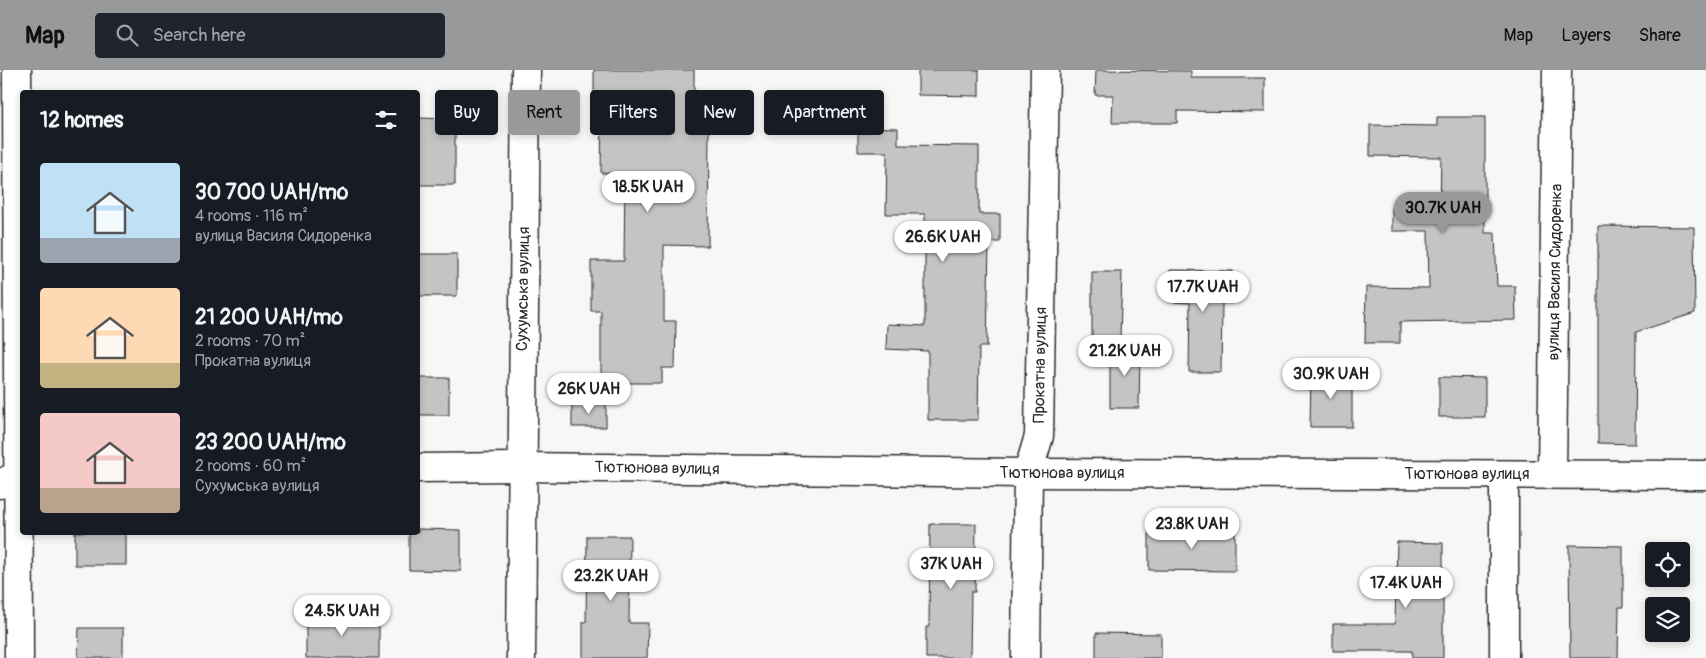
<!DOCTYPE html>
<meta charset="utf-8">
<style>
body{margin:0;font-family:Pangolin,sans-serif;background:#20242c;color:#f1f3f6;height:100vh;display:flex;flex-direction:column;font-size:19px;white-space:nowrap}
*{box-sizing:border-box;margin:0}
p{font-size:16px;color:#9ea1a6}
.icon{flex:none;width:28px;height:28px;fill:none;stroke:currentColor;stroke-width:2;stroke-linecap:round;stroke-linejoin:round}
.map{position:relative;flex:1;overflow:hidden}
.panel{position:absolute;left:20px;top:20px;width:400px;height:445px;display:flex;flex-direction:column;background:#171b24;border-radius:5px;box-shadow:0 2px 8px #0003}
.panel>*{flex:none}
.guide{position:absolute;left:435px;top:20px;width:475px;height:45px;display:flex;gap:10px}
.fabs{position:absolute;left:1645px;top:472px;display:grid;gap:10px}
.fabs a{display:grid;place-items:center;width:45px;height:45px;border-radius:5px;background:#171b24;box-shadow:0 2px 8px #0003;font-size:25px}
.price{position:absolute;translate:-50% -42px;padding:0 11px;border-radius:18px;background:#fff;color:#222;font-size:16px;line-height:32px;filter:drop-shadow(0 1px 2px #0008)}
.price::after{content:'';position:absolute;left:50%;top:30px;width:15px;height:11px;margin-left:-8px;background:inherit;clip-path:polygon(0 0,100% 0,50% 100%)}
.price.on{background:#98999b;color:#111}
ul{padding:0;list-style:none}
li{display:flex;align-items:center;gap:15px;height:125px;padding:0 20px}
li span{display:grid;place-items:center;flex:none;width:140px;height:100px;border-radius:5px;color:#555}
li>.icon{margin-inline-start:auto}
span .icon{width:60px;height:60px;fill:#fffc;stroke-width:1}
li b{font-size:21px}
h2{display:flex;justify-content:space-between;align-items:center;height:60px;padding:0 20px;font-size:21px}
.pill{padding:0 18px;border-radius:5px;background:#171b24;box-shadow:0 2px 8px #0003;font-size:18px;line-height:45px}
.pill.on{background:#98999b;color:#111}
header{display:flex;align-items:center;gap:30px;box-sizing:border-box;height:70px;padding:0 25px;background:#98999b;color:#111}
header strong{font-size:24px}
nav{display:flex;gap:28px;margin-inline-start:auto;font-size:18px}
.search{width:350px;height:45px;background:#20242c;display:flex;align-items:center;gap:12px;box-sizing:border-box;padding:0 18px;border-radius:5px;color:#9ea1a6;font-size:19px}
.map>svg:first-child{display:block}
</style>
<header>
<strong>Map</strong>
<div class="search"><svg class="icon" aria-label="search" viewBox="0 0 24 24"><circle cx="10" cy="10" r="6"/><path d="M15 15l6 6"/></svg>Search here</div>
<nav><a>Map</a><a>Layers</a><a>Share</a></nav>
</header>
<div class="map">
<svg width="1706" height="588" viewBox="0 0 1706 588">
<rect width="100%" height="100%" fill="#f7f7f7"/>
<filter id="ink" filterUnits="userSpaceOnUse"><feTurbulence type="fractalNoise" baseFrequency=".02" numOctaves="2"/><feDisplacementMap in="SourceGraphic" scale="10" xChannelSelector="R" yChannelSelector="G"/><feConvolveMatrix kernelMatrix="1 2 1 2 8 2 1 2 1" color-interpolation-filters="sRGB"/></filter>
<g filter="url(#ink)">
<path fill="#c4c4c4" stroke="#2b2b2b" d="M 594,0 L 694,0 L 694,58 L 709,58 L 708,176 L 664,175 L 664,251 L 676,251 L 675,298 L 662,298 L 662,313 L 601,313 L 601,241 L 591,241 L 591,191 L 624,191 L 625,104 L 601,103 L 602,40 L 594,40 Z
M 926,0 L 979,0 L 979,26 L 918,25 L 918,1 Z
M 1096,0 L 1191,1 L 1191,8 L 1265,8 L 1265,42 L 1177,41 L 1177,53 L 1112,53 L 1113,25 L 1095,25 Z
M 1437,47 L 1485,47 L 1485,163 L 1495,163 L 1497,216 L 1515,216 L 1516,250 L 1400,252 L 1400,273 L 1365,273 L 1366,217 L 1429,218 L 1428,161 L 1392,161 L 1392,136 L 1440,137 L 1441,87 L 1370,86 L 1370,55 L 1437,56 Z
M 418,48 L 455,49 L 455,115 L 418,115 Z
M 858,57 L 898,58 L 898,75 L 979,76 L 979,144 L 1000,144 L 1000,172 L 989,172 L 987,277 L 979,277 L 978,350 L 928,350 L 928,281 L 886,279 L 887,254 L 925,256 L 925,144 L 886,144 L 887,82 L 858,82 Z
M 1598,156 L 1694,157 L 1695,243 L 1636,262 L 1635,374 L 1598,373 Z
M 418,184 L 457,184 L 457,226 L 418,226 Z
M 1170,200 L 1233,201 L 1232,233 L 1222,233 L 1221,302 L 1189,302 L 1190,233 L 1170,232 Z
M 1092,202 L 1122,202 L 1120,268 L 1092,268 Z
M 1110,277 L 1140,277 L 1139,338 L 1110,338 Z
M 1311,302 L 1352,302 L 1352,357 L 1310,357 Z
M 1439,307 L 1485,308 L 1485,347 L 1439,347 Z
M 418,308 L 449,308 L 449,345 L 418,345 Z
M 572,333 L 606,333 L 606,357 L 572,357 Z
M 930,454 L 976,454 L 975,522 L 971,522 L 970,588 L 926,588 L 926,557 L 929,557 Z
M 418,459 L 461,460 L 461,501 L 409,500 L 409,462 L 418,462 Z
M 1149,459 L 1235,460 L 1235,501 L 1149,500 Z
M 75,462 L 126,462 L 126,495 L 75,495 Z
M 587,466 L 630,466 L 629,553 L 648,553 L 647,588 L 583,588 L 583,552 L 586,552 Z
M 1397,472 L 1443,473 L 1443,588 L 1412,588 L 1412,581 L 1333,581 L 1333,554 L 1395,554 Z
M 1569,475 L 1623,476 L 1623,537 L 1619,537 L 1618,588 L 1570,588 Z
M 306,546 L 379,547 L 379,588 L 306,588 Z
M 79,558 L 123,558 L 123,588 L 78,588 Z
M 1096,563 L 1161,564 L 1161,588 L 1096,588 Z"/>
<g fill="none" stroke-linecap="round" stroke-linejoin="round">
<g stroke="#2b2b2b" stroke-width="31">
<path id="street" d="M 17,0 L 19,588
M 1552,404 L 1557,0
M 1504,405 L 1504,588
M 521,588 L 526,0
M 1026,588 L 1028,403 L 1039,366 L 1045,0"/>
</g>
<g stroke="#2b2b2b" stroke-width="31">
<path id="secondary" d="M 418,398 L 521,397 L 1028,403 L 1706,405
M 0,414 L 22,403"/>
</g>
<use href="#street" stroke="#fff" stroke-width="28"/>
<use href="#secondary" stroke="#fff" stroke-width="28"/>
</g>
</g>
<g text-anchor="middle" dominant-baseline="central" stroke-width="4" stroke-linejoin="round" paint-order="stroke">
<g font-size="16" fill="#2b2b2b" stroke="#fff">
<text transform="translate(1555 202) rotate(-89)">вулиця Василя Сидоренка</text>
<text transform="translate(523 219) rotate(-89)">Сухумська вулиця</text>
<text transform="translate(1040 295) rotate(-89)">Прокатна вулиця</text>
<text transform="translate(657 398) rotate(1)">Тютюнова вулиця</text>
<text x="1062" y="403">Тютюнова вулиця</text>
<text x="1467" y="404">Тютюнова вулиця</text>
</g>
</g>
</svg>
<div class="fabs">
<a><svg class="icon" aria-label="locate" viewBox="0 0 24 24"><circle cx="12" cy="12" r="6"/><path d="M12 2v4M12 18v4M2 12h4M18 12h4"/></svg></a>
<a><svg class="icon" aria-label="layers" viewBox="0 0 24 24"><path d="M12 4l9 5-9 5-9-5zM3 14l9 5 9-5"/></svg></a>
</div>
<b class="price" style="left:648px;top:143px">18.5K UAH</b>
<b class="price on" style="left:1443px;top:164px">30.7K UAH</b>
<b class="price" style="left:943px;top:193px">26.6K UAH</b>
<b class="price" style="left:1203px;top:243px">17.7K UAH</b>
<b class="price" style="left:1125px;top:307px">21.2K UAH</b>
<b class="price" style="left:1331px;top:330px">30.9K UAH</b>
<b class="price" style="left:589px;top:345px">26K UAH</b>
<b class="price" style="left:1192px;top:480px">23.8K UAH</b>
<b class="price" style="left:951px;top:520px">37K UAH</b>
<b class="price" style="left:611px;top:532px">23.2K UAH</b>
<b class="price" style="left:1406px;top:539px">17.4K UAH</b>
<b class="price" style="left:342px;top:567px">24.5K UAH</b>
<div class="guide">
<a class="pill">Buy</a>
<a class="pill on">Rent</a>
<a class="pill">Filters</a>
<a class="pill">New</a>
<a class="pill">Apartment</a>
</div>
<section class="panel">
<h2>12 homes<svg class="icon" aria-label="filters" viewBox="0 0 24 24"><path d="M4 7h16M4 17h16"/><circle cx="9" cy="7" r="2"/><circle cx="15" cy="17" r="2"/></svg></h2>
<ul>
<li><span style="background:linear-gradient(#bfe0f5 75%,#9aa5b1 0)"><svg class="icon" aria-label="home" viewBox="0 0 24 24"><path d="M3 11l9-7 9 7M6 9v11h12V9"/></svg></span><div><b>30 700 UAH/mo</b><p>4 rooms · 116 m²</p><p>вулиця Василя Сидоренка</p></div></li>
<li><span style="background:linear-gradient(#ffd9b3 75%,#c2b280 0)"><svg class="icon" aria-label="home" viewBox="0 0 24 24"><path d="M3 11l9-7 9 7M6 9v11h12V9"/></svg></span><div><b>21 200 UAH/mo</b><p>2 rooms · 70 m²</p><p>Прокатна вулиця</p></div></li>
<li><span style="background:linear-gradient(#f6c9c9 75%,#b9a48a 0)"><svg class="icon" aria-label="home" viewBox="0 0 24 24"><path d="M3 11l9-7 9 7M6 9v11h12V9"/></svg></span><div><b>23 200 UAH/mo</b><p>2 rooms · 60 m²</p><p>Сухумська вулиця</p></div></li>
</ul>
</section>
</div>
